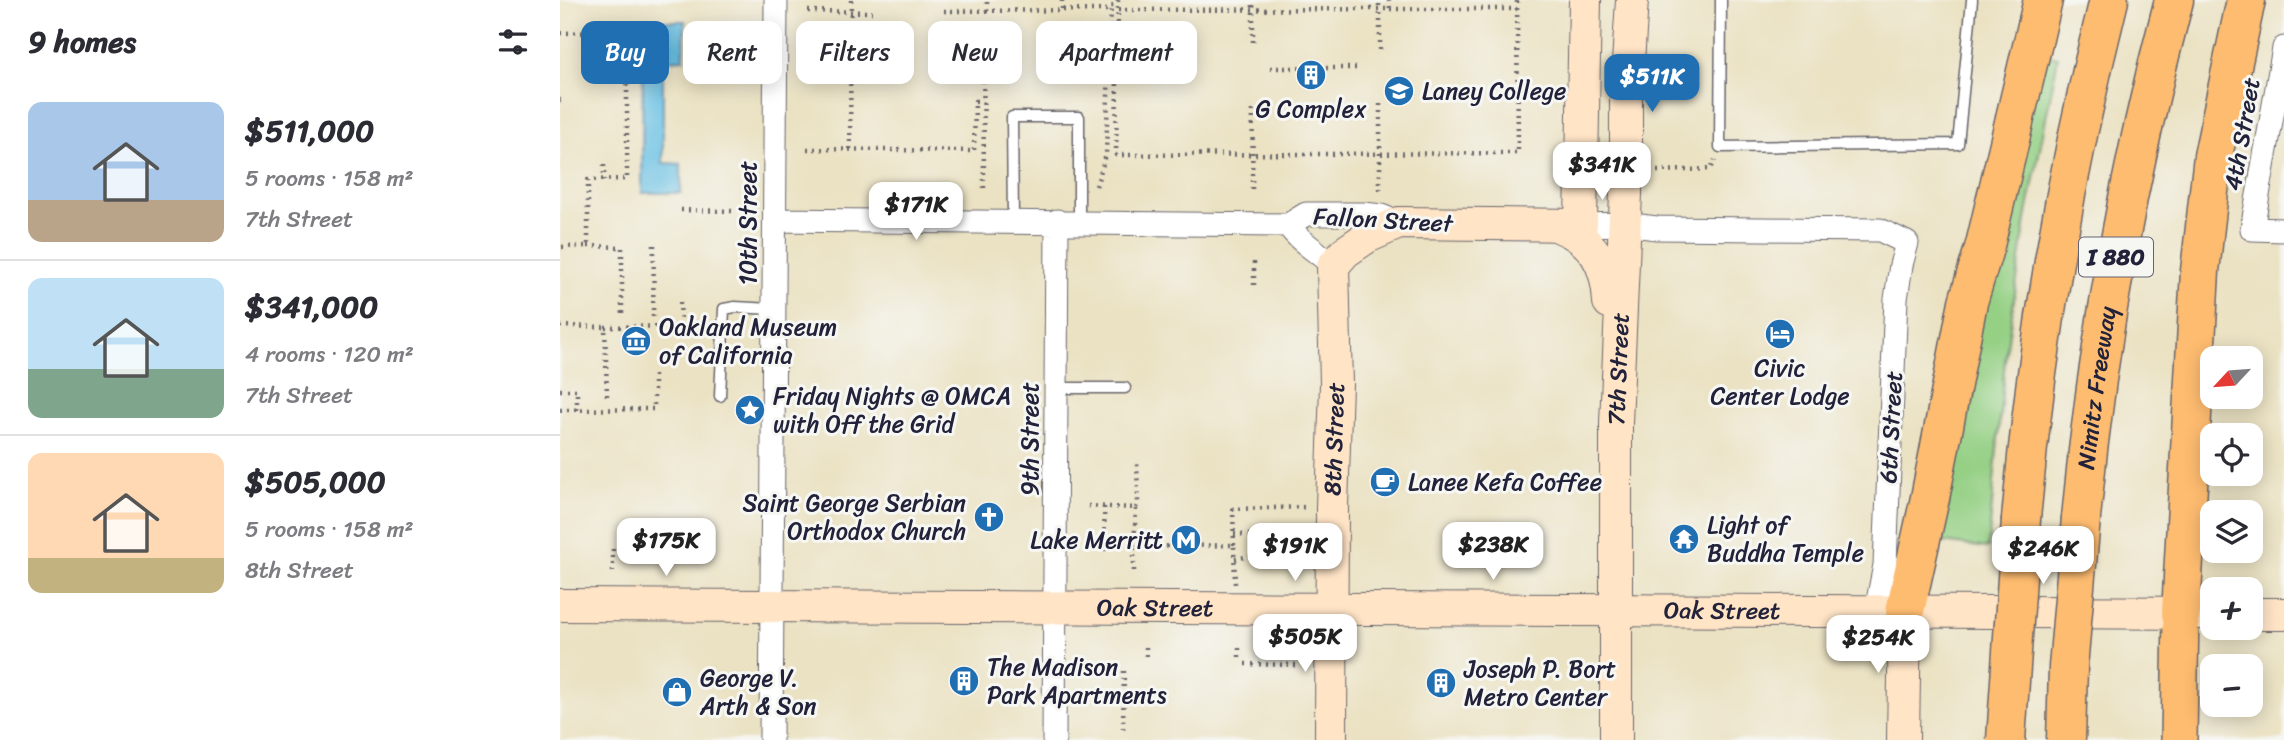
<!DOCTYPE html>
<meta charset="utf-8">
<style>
body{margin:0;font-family:Sriracha,sans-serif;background:#f7f7f7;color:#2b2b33;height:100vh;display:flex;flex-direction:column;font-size:26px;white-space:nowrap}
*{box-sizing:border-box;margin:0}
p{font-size:23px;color:#7c7c81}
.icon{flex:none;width:38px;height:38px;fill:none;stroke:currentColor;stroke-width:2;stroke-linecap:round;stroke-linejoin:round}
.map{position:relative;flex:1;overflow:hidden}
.details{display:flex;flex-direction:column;background:#fff;width:560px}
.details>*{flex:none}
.hud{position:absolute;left:21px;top:21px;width:665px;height:63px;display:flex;gap:14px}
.needle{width:46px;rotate:244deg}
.fabs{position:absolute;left:1640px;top:346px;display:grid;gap:14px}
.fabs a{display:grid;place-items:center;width:63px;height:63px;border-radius:14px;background:#fff;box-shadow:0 4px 18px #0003;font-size:35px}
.price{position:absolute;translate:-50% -60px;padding:0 16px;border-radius:14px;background:#fff;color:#222;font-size:23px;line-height:46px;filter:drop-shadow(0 2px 4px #0008)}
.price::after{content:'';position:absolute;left:50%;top:42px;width:21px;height:16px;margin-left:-10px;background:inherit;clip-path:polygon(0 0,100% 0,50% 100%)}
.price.active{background:#1f6fb2;color:#fff}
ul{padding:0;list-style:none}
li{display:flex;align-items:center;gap:21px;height:175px;padding:0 28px}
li+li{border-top:2px solid #e1e1e2}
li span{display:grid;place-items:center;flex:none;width:196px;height:140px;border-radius:14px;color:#555}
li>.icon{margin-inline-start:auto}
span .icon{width:84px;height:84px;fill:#fffc;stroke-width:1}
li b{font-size:30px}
h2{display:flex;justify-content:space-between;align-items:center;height:84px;padding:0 28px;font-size:30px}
.tag{padding:0 24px;border-radius:14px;background:#fff;box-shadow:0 4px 18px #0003;font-size:24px;line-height:63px}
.tag.active{background:#1f6fb2;color:#fff}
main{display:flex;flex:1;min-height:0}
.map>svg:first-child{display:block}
</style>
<main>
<section class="details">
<h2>9 homes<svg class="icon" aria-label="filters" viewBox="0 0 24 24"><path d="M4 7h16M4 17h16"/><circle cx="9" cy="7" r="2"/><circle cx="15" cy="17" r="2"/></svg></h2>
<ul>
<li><span style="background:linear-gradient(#a9c7e8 70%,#b9a48a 0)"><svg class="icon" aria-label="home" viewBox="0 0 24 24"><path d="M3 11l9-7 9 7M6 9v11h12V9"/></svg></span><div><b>$511,000</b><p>5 rooms · 158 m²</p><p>7th Street</p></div></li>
<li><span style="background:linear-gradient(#bfe0f5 65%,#7fa58c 0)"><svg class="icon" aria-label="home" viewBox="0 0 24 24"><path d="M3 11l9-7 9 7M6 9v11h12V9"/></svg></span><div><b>$341,000</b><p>4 rooms · 120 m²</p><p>7th Street</p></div></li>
<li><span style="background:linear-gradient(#ffd9b3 75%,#c2b280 0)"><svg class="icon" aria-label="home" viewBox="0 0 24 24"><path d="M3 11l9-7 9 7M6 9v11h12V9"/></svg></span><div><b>$505,000</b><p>5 rooms · 158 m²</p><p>8th Street</p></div></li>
</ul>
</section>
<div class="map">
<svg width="1724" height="740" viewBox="0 0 1724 740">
<rect width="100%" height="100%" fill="#f6f6f2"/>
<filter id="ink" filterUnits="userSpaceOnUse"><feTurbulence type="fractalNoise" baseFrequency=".0143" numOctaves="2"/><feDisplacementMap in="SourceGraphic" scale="14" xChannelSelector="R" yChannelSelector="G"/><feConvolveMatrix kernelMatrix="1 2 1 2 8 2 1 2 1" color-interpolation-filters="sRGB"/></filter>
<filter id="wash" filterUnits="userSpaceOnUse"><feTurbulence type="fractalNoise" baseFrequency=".00686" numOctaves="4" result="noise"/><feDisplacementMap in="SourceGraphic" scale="28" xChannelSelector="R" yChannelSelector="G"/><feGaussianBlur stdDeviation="1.57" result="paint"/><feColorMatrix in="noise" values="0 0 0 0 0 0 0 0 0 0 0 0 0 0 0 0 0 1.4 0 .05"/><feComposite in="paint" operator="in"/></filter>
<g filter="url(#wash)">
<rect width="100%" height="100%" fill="#ebe2c3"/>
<path fill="#95d085" stroke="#5c7960" stroke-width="2" d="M 1481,53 L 1498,57 L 1466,219 L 1445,360 L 1428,548 L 1382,542 L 1412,346 Z"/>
<path fill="#67c0e4" stroke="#447190" stroke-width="2" d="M 83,21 L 125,21 L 124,59 L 103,60 L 103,163 L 121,164 L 121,193 L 82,193 Z"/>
</g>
<g filter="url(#ink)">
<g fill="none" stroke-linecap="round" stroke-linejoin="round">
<g stroke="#68656b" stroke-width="13">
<path id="service" d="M 1161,0 L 1160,147 L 1398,144 L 1412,0
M 453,221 L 452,117 L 519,117 L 519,222
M 496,388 L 565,388
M 160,396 L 164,309 L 175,307 L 214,309"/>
</g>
<g stroke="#68656b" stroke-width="25">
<path id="minor" d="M 1724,48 L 1692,229 L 1724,230
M 215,220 L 728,225 L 746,214 L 804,214 L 821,216 L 839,223
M 728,225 C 739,242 758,251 773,266
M 1021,225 L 1064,224 L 1097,228 L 1320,230 L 1347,243 L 1341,265 L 1336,299 L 1325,565 L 1316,611
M 211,740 L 216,0
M 494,740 L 497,221"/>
</g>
<g stroke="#68656b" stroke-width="34">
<g id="secondary">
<path d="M 998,226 C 1034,240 1047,264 1049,302"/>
<path id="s1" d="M 0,605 L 1652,613"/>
<path d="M 1690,614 L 1724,614"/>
<path id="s2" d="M 771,740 L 772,507 L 776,384 L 773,266 L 785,252 L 807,237 L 839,223 L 1021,225 L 1025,0"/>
<path id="s3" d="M 1056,740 L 1056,423 L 1066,194 L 1066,94 L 1072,0"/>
<path d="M 1343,740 L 1345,611"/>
</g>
</g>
<g stroke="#68656b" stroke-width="38">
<path id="primary" d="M 1619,740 L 1621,613"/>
</g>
<g stroke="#68656b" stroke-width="41">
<g id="motorway">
<path id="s4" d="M 1521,518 C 1537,343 1569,171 1614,0"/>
<path d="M 1461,519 C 1476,344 1506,171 1549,0"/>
<path d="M 1345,611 L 1370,498 L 1408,302 L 1425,245 L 1483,0"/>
<path d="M 1621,613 L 1640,271 L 1653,156 L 1686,0"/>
</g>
</g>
<path stroke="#68656b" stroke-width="4.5" stroke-dasharray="2 5" stroke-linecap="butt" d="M 502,0 L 502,10
M 558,0 L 556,155 L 958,153 L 957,0
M 819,6 L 819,0
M 830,9 L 957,9
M 558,10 L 830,9 L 829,0
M 248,11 L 312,12
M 384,11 L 551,10
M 427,11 L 427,0
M 423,25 L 424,188
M 0,33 L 67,32 L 67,179 L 28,180 L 28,246 L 0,247
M 693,42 L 693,0
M 820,50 L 820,9
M 710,68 L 796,68
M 0,100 L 1,100
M 820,104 L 820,191
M 247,149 L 414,151 L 415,101 L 423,101
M 290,149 L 291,0
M 44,165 L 44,180
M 1097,171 L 1151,169 L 1155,160
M 536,186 L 546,155 L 551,6 L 554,6
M 692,189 L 693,105
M 121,210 L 176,211
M 28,246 L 62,247 L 62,316
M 694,262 L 694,285
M 93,317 L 94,245
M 0,326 L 45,327 L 47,396
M 45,327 L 121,326 L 120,298
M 0,390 L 17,390 L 17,410
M 0,410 L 94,409 L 94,375
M 528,506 L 576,508 L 574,547 L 674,545 L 675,585
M 544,507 L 545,556
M 576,508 L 578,503 L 577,460
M 674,534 L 692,535
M 674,545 L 673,509 L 748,507
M 675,559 L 690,556 L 716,557 L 717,546 L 695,546
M 574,571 L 574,547
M 53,572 L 53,546
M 586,647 L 586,656
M 679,657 L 679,648
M 685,664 L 737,665
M 563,729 L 564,671"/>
<use href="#service" stroke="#fff" stroke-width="10"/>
<use href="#minor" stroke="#fff" stroke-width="23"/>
<use href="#secondary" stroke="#ffe4c6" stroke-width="32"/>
<use href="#primary" stroke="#febc70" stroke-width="35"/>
<use href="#motorway" stroke="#febc70" stroke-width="38"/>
<g stroke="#68656b" stroke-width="41" stroke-linecap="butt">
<path id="motorway-bridge" d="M 1446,740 L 1461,519
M 1506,740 L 1508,667 L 1521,518"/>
</g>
<use href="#motorway-bridge" stroke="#febc70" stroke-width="38"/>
</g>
</g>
<defs>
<g id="building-disc" transform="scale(1.575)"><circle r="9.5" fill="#1f6fb2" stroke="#f6f6f2"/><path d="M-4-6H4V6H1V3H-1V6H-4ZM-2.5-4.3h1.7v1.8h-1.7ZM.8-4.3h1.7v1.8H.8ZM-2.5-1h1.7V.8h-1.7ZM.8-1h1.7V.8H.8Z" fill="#fff"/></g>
<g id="university-disc" transform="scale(1.575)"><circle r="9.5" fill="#1f6fb2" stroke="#f6f6f2"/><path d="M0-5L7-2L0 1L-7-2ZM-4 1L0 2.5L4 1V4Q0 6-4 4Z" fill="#fff"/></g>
<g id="hotel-disc" transform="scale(1.575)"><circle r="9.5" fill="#1f6fb2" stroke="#f6f6f2"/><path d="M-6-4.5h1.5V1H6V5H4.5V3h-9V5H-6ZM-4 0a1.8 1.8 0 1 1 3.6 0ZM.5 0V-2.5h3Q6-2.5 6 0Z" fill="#fff"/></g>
<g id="museum-disc" transform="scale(1.575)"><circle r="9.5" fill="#1f6fb2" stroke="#f6f6f2"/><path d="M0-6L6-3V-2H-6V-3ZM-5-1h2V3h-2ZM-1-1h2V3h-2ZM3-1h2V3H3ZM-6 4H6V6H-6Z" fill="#fff"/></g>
<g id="sight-disc" transform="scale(1.575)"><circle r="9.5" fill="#1f6fb2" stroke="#f6f6f2"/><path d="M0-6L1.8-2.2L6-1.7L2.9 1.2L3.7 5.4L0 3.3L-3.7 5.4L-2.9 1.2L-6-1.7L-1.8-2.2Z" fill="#fff"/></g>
<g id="cafe-disc" transform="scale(1.575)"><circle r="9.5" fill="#1f6fb2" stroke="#f6f6f2"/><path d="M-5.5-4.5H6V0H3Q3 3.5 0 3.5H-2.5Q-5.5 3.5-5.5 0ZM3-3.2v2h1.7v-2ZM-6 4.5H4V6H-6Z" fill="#fff"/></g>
<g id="church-disc" transform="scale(1.575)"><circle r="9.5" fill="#1f6fb2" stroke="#f6f6f2"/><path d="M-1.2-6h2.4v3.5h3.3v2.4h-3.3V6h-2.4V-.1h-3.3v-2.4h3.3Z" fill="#fff"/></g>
<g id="temple-disc" transform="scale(1.575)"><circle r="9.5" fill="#1f6fb2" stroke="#f6f6f2"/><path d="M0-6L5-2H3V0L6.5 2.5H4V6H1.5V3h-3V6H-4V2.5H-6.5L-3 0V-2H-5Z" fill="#fff"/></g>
<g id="metro-disc" transform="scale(1.575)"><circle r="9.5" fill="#1f6fb2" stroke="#f6f6f2"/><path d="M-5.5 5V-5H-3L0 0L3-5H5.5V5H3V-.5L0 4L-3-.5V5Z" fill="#fff"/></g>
<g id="shop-disc" transform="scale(1.575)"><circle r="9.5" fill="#1f6fb2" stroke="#f6f6f2"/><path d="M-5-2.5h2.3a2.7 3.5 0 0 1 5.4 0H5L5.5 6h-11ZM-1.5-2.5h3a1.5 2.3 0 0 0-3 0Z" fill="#fff"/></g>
</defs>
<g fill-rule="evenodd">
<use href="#building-disc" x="751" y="75"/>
<use href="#university-disc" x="839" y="91"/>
<use href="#hotel-disc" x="1220" y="334"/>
<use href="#museum-disc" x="76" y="341"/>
<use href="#sight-disc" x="190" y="410"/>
<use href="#cafe-disc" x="825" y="482"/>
<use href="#church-disc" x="429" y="517"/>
<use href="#temple-disc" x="1124" y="539"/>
<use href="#metro-disc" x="626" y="540"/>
<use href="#building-disc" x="404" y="681"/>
<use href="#building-disc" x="881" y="683"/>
<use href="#shop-disc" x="117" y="692"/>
</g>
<g text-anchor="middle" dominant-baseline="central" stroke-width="6" stroke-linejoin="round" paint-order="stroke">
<rect fill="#f6f6f2" stroke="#626272" stroke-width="2" x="1519" y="237.5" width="74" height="39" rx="5"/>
<g font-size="23" font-weight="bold" fill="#22223b">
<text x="1556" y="257">I 880</text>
</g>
<g font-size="24" fill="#22223b" stroke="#f6f6f2" text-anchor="start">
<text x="862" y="91">Laney College</text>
<text x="751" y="109" text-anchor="middle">G Complex</text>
<text x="99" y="327">Oakland Museum<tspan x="99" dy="28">of California</tspan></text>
<text x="1220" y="368" text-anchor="middle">Civic<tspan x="1220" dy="28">Center Lodge</tspan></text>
<text x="213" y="396">Friday Nights @ OMCA<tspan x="213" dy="28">with Off the Grid</tspan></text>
<text x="848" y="482">Lanee Kefa Coffee</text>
<text x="406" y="503" text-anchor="end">Saint George Serbian<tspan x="406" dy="28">Orthodox Church</tspan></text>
<text x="1147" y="525">Light of<tspan x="1147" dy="28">Buddha Temple</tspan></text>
<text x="603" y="540" text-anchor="end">Lake Merritt</text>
<text x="427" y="667">The Madison<tspan x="427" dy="28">Park Apartments</tspan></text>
<text x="904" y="669">Joseph P. Bort<tspan x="904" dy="28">Metro Center</tspan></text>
<text x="140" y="678">George V.<tspan x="140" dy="28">Arth &amp; Son</tspan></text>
</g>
<g font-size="24" fill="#22223b" stroke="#f6f6f2">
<text transform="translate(1682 134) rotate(-80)">4th Street</text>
<text transform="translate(823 220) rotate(3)">Fallon Street</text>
<text transform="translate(188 223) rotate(-90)">10th Street</text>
<text stroke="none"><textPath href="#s3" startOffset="371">7th Street</textPath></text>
<text stroke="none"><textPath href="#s4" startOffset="131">Nimitz Freeway</textPath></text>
<text transform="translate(1331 427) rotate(-87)">6th Street</text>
<text transform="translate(470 439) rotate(-90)">9th Street</text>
<text stroke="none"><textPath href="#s2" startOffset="301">8th Street</textPath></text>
<text stroke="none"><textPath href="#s1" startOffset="595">Oak Street</textPath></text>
<text stroke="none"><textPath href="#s1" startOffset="1162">Oak Street</textPath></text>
</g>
</g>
</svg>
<div class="fabs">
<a><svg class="needle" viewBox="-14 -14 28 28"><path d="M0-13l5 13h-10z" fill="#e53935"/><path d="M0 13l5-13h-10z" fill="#7c7c81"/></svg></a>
<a><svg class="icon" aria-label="locate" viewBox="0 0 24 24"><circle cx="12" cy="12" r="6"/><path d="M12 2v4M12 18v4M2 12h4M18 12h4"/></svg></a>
<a><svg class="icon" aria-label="layers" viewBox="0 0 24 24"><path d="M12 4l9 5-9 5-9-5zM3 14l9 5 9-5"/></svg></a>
<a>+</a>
<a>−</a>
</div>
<b class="price active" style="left:1092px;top:114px">$511K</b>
<b class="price" style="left:1042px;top:202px">$341K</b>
<b class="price" style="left:356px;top:242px">$171K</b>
<b class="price" style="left:106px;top:578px">$175K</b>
<b class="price" style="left:933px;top:582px">$238K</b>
<b class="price" style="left:735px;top:583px">$191K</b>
<b class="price" style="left:1483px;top:586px">$246K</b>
<b class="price" style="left:745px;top:674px">$505K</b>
<b class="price" style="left:1318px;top:675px">$254K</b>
<div class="hud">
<a class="tag active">Buy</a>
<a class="tag">Rent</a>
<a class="tag">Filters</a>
<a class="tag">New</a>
<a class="tag">Apartment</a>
</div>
</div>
</main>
